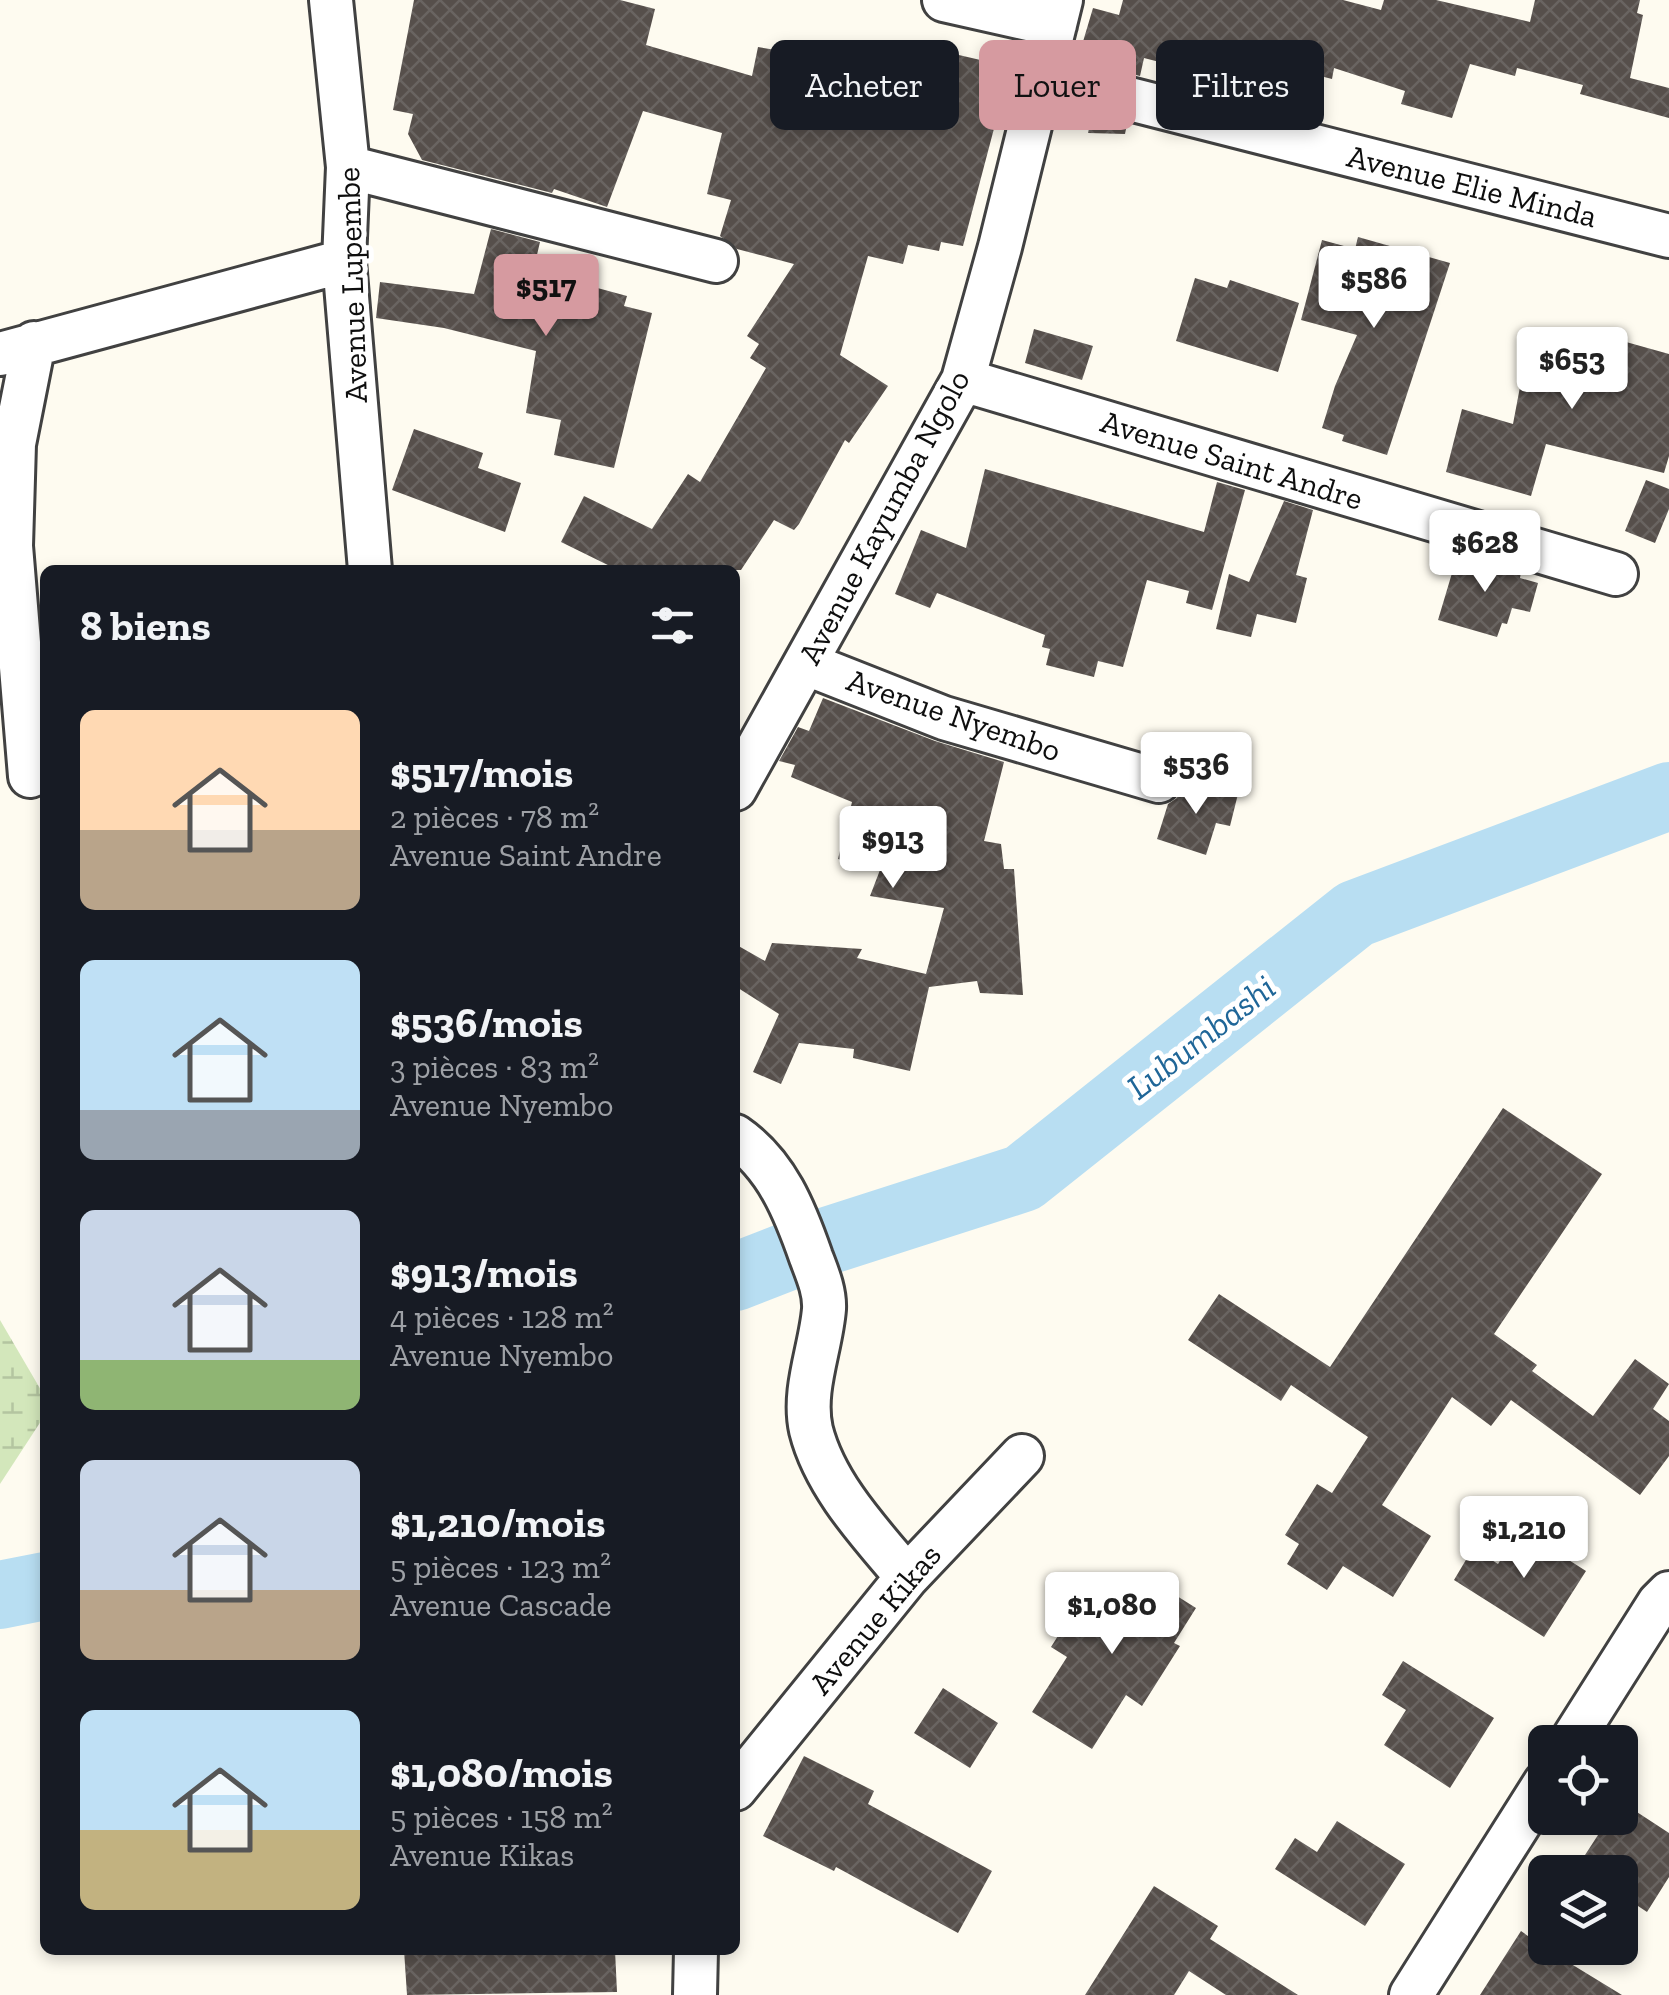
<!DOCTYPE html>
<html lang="fr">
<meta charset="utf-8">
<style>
body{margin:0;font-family:"Zilla Slab",serif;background:#242831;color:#f1f3f6;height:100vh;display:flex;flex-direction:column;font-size:38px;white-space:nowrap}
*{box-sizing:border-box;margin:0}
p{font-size:32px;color:#9ea1a6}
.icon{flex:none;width:55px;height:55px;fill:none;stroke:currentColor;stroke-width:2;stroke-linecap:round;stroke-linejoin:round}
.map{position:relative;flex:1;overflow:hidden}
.details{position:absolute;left:40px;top:565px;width:700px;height:1390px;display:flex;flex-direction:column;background:#171b24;border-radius:15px;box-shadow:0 5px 15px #0003}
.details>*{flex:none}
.banner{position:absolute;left:770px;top:40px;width:748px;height:90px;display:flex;gap:20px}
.tools{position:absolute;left:1528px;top:1725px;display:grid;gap:20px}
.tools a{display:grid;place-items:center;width:110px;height:110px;border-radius:15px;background:#171b24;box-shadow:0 5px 15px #0003;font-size:50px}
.price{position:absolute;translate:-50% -85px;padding:0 22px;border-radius:10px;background:#fff;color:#222;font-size:32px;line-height:65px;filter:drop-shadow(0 2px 5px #0008)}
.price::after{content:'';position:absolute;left:50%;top:60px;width:30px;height:22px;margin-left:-15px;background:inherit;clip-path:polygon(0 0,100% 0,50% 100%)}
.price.active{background:#d69aa0;color:#111}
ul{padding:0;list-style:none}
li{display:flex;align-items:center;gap:30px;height:250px;padding:0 40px}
li span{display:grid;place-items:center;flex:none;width:280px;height:200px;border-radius:15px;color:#555}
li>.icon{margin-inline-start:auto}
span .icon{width:120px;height:120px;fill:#fffc;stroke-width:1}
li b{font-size:42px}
h2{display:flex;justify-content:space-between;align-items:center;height:120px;padding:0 40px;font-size:42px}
.chip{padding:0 35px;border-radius:15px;background:#171b24;box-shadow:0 5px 15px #0003;font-size:35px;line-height:90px}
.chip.active{background:#d69aa0;color:#111}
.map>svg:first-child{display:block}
</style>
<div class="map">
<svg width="1669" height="1995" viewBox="0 0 1669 1995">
<defs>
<pattern id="wetland-marsh" width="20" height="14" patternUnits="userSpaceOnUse" patternTransform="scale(2.5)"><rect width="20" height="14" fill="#d3e7bb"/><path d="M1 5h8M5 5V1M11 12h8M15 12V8" fill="none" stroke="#b4c5a0"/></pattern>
<pattern id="building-cross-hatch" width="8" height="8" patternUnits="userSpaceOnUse" patternTransform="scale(2.5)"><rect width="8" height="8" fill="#564f4b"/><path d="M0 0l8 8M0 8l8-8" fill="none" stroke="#696461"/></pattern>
</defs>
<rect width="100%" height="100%" fill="#fefbf0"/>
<path fill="url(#wetland-marsh)" d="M 0,1320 L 45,1397 L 45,1415 L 0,1484 Z"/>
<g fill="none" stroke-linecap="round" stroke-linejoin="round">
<path stroke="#b8def2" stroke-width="68" d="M 735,1277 L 830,1240 L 1023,1178 L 1355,914 L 1669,796
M 0,1595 L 45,1586"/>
</g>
<path fill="url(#building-cross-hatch)" d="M 414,0 L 620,0 L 655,9 L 646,45 L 752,76 L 758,47 L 794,53 L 792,64 L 879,88 L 886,53 L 903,58 L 907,43 L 1015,68 L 1002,122 L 996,121 L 963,246 L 941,242 L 939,251 L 908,245 L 903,264 L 868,256 L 840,355 L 888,386 L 849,443 L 845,440 L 799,524 L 794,530 L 774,520 L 741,570 L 618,570 L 561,542 L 584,496 L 652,529 L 688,474 L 700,482 L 766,368 L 750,358 L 759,344 L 747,336 L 794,264 L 737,249 L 720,236 L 731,200 L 707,194 L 722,133 L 643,111 L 607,207 L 554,189 L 552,193 L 422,160 L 408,134 L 413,114 L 393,110 Z
M 1123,0 L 1343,0 L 1381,10 L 1384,0 L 1436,0 L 1530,22 L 1535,0 L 1640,0 L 1637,13 L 1643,15 L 1630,78 L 1669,88 L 1669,118 L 1580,94 L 1583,85 L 1517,68 L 1515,76 L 1470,64 L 1452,118 L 1401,104 L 1405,91 L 1334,68 L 1332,79 L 1270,63 L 1267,78 L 1213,64 L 1210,75 L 1144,58 L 1140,76 L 1105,67 L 1109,53 L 1082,45 L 1093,8 L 1119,15 Z
M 1092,115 L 1127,124 L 1125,134 L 1088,133 Z
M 491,229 L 540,242 L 536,259 L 582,271 L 579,283 L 627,296 L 624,306 L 652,313 L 614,468 L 554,455 L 561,420 L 526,413 L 536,351 L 444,328 L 376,318 L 380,282 L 474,294 Z
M 1358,237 L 1450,263 L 1387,455 L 1342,441 L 1344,435 L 1322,428 L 1335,386 L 1357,335 L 1301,320 L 1322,240 L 1355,249 Z
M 1195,278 L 1227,288 L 1230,280 L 1299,303 L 1278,372 L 1176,341 Z
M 1034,329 L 1093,346 L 1082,380 L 1025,363 Z
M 1558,332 L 1592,339 L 1594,333 L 1669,354 L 1669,456 L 1664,473 L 1546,444 L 1531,496 L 1446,472 L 1462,409 L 1513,424 L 1529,339 L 1541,341 L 1542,337 L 1557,339 Z
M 414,429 L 483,453 L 478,468 L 521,483 L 505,532 L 392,490 Z
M 985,469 L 1204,532 L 1217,482 L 1245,490 L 1212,610 L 1186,603 L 1189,591 L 1147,580 L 1123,667 L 1098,661 L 1094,677 L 1046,665 L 1050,649 L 1042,647 L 1045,635 L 937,593 L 930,608 L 895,594 L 921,530 L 966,548 Z
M 1646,480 L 1669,489 L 1669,509 L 1655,543 L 1625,531 Z
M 1284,501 L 1313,510 L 1296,575 L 1307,578 L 1296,623 L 1257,614 L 1251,637 L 1216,629 L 1229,574 L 1249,582 Z
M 1458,553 L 1521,572 L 1520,578 L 1538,583 L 1530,612 L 1512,608 L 1507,624 L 1502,623 L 1497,637 L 1438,620 Z
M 823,698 L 935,741 L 1004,762 L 984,841 L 1001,844 L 1004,869 L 1014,869 L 1023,995 L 980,993 L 977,981 L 929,987 L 910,1071 L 853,1058 L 854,1049 L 799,1043 L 781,1084 L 753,1072 L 779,1014 L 735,986 L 735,944 L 765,961 L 772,943 L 862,949 L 857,958 L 926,974 L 944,908 L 870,896 L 880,870 L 838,859 L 852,802 L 791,777 L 795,765 L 779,761 L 798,727 L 809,731 Z
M 1183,782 L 1238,794 L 1230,826 L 1216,823 L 1206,855 L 1157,839 L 1168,804 L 1177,798 Z
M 1503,1108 L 1602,1174 L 1494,1334 L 1537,1365 L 1532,1371 L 1593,1416 L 1635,1359 L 1669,1384 L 1653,1409 L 1669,1421 L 1669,1456 L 1640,1495 L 1511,1400 L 1491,1426 L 1452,1397 L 1382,1505 L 1431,1536 L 1393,1597 L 1343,1566 L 1327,1590 L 1287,1564 L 1299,1544 L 1285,1535 L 1317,1484 L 1332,1493 L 1368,1437 L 1291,1385 L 1281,1401 L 1188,1340 L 1219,1294 L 1330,1367 Z
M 1520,1529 L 1586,1571 L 1544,1637 L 1454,1580 L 1473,1548 L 1498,1564 Z
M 1142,1574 L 1196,1608 L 1174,1643 L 1180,1646 L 1142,1706 L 1126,1695 L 1092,1749 L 1032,1712 L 1067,1657 L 1051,1647 L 1088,1588 L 1120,1608 Z
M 1403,1661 L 1494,1718 L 1450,1788 L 1384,1745 L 1406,1710 L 1382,1695 Z
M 943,1688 L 998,1723 L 970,1768 L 914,1733 Z
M 804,1756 L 874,1791 L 868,1804 L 992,1871 L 958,1933 L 836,1867 L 834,1871 L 763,1836 Z
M 1620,1801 L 1669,1833 L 1669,1877 L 1647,1912 L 1620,1894 L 1620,1872 L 1574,1872 L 1609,1818 L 1620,1818 Z
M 1337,1821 L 1405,1864 L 1365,1926 L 1275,1869 L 1295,1838 L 1317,1852 Z
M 1154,1886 L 1218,1926 L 1210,1939 L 1298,1995 L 1226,1995 L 1189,1971 L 1174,1995 L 1085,1995 Z
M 1521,1931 L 1545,1948 L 1622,1995 L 1480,1995 Z
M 404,1950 L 615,1950 L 617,1992 L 407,1995 Z"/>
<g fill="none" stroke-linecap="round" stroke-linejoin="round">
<g stroke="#414141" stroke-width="48">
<path id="minor" d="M 331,0 L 348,167 L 344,261 L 370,570
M 944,0 L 1055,25
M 1043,77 L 1669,236
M 348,167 L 716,261
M 0,354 L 344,261
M 963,380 L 1616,574
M 807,664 L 944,718 L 1159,781
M 30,776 L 11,546 L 14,444 L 34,343
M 735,789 L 963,380 L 1000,247 L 1061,0
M 735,1136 C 777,1165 795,1211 811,1257 C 817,1273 825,1291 824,1309 C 821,1348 802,1390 811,1430 C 825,1486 871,1534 907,1577
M 1571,1742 L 1659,1603 L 1669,1593
M 735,1789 L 907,1577 L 1022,1456
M 695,1995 L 696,1950
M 1411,1995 L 1545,1783"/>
</g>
<use href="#minor" stroke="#fff" stroke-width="42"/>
</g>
<g text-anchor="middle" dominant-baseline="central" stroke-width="10" stroke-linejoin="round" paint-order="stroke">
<g font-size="32" fill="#0e0e0e" stroke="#fff">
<text transform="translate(1472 186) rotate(14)">Avenue Elie Minda</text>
<text transform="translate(352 285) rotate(-92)">Avenue Lupembe</text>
<text transform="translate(1232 460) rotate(17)">Avenue Saint Andre</text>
<text transform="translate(884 517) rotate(-62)">Avenue Kayumba Ngolo</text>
<text transform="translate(954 715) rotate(19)">Avenue Nyembo</text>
<text transform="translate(875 1619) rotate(-50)">Avenue Kikas</text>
</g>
<g font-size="35" font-style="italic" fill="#1f6698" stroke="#fff">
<text transform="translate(1201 1037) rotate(-38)">Lubumbashi</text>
</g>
</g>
</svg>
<div class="tools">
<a><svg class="icon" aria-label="locate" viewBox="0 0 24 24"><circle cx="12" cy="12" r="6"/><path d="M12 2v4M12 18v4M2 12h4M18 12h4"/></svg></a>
<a><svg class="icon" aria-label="layers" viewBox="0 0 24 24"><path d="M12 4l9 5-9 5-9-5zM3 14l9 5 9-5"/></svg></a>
</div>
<b class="price" style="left:1374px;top:331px">$586</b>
<b class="price active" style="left:546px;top:339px">$517</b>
<b class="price" style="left:1572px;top:412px">$653</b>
<b class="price" style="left:1485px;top:595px">$628</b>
<b class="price" style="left:1196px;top:817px">$536</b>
<b class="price" style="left:893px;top:891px">$913</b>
<b class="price" style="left:1524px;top:1581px">$1,210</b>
<b class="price" style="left:1112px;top:1657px">$1,080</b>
<div class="banner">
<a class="chip">Acheter</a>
<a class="chip active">Louer</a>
<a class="chip">Filtres</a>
</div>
<section class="details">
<h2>8 biens<svg class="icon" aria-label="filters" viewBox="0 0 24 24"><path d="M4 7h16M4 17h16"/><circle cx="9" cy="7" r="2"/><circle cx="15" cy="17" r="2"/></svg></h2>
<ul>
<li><span style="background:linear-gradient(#ffd9b3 60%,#b9a48a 0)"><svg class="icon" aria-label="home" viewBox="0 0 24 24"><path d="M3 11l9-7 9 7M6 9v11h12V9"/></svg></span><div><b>$517/mois</b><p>2 pièces · 78 m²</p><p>Avenue Saint Andre</p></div></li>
<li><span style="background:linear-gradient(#bfe0f5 75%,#9aa5b1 0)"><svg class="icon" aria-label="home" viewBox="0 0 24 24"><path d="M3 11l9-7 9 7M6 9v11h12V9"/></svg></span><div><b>$536/mois</b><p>3 pièces · 83 m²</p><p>Avenue Nyembo</p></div></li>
<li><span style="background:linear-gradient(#c9d6e8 75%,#8fb573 0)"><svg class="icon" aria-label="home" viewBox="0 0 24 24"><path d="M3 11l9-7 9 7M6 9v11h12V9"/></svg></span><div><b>$913/mois</b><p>4 pièces · 128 m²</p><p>Avenue Nyembo</p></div></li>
<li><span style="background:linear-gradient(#c9d6e8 65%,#b9a48a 0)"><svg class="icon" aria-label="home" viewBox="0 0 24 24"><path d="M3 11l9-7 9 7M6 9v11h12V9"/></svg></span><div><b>$1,210/mois</b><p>5 pièces · 123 m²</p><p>Avenue Cascade</p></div></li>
<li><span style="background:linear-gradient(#bfe0f5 60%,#c2b280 0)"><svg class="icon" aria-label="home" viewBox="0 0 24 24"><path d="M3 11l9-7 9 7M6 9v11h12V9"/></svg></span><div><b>$1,080/mois</b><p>5 pièces · 158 m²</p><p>Avenue Kikas</p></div></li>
</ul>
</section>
</div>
